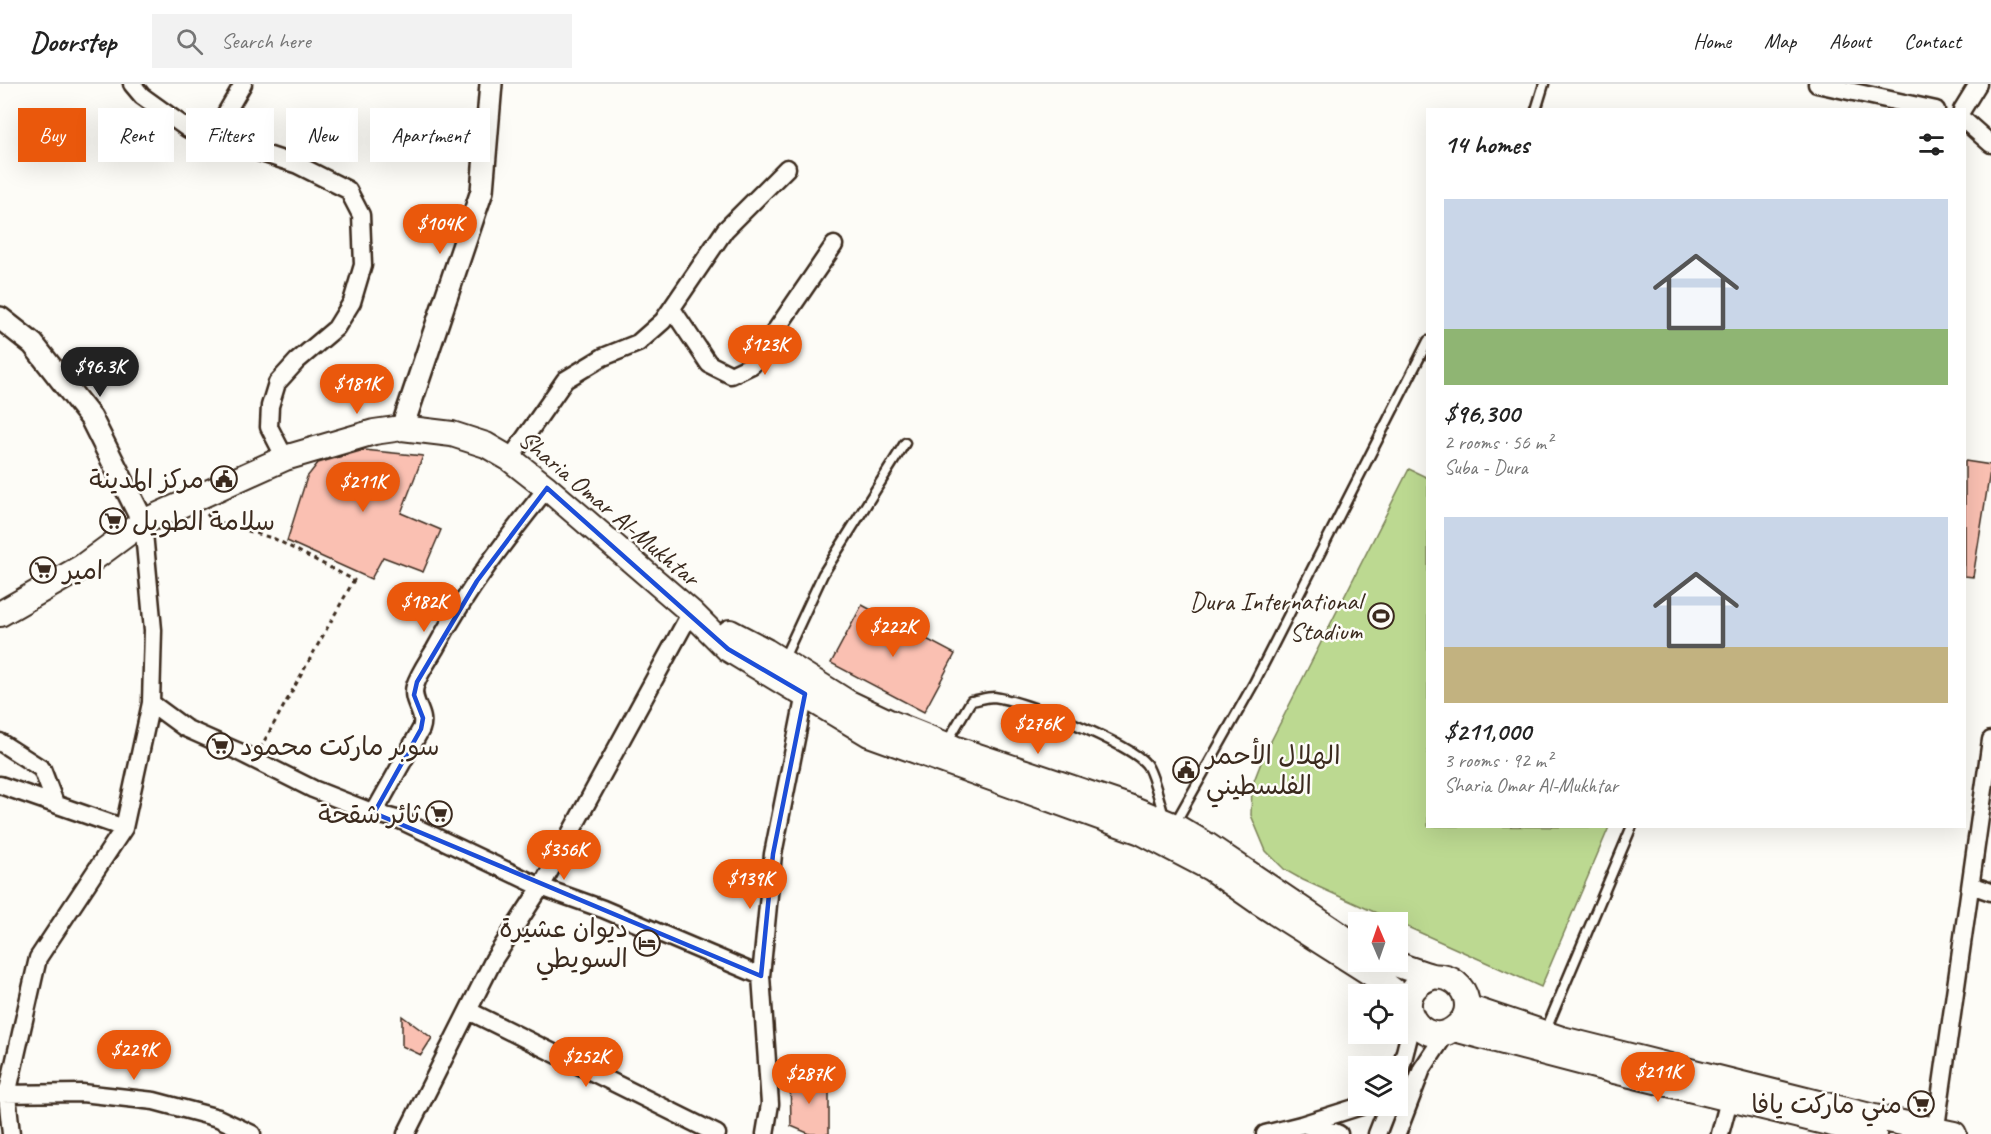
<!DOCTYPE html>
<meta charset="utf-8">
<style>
body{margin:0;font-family:Caveat,"Playpen Sans Arabic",sans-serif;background:#f2f2f2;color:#222;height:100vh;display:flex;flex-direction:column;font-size:22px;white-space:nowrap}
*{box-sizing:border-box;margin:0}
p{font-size:20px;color:#767676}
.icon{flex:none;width:33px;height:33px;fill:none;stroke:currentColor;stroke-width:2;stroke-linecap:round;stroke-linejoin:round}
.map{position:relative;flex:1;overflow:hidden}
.sheet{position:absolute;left:1426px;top:24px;width:540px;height:720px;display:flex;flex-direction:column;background:#fff;border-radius:0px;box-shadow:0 6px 24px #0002}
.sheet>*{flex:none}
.top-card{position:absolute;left:18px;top:24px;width:570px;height:54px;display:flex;gap:12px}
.needle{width:39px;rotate:358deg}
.tools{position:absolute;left:1348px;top:828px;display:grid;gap:12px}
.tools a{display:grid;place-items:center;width:60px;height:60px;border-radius:0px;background:#fff;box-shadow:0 6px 24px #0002;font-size:30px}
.price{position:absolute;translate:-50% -51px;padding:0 14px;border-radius:21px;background:#ea580c;color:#fff;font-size:20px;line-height:39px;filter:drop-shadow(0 2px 3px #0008)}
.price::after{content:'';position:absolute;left:50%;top:36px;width:18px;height:14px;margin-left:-9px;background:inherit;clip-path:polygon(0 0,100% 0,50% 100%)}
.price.active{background:#222;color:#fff}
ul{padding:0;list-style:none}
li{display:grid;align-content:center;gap:12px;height:318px;padding:0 18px}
li span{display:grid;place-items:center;height:186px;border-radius:0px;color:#555}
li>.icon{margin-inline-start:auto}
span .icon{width:108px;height:108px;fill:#fffc;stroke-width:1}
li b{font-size:26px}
h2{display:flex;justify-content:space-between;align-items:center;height:72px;padding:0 18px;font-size:26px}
.tag{padding:0 21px;border-radius:0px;background:#fff;box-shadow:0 6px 24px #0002;font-size:21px;line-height:54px}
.tag.active{background:#ea580c;color:#fff}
header{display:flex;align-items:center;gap:36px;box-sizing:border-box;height:84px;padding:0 30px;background:#fff;border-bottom:2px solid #e0e0e0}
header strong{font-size:28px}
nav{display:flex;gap:33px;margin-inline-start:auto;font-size:21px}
.search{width:420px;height:54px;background:#f2f2f2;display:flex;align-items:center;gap:15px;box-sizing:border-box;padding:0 21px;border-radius:0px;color:#767676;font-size:22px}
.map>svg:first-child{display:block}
</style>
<header>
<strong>Doorstep</strong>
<div class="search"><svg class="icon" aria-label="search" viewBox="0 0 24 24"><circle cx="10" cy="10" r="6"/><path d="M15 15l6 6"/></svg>Search here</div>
<nav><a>Home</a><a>Map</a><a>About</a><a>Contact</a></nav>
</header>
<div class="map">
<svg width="1991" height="1050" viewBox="0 0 1991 1050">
<rect width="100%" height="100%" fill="#fdfcf7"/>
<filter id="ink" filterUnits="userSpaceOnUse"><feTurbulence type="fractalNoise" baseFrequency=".0167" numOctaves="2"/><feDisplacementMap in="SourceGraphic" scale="12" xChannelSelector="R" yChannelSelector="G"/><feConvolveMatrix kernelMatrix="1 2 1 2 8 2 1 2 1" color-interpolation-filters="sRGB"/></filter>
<g filter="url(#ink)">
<path fill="#bcd991" stroke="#7c8258" stroke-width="1.5" d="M 1409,385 L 1428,394 L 1428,742 L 1609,743 L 1541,903 L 1303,796 L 1285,786 L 1266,767 L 1251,731 L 1252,702 L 1264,671 Z"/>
<path fill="#fac0b2" stroke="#3b2a1e" stroke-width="1.5" d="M 364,366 L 423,372 L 401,429 L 441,446 L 423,488 L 383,473 L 371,495 L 287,457 L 307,393 L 318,379 Z
M 1965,377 L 1991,381 L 1973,493 L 1965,492 Z
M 862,521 L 955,570 L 924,628 L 831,579 Z
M 402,932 L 432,954 L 421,971 L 402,962 Z
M 790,986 L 829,1003 L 829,1050 L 810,1050 L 791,1042 Z"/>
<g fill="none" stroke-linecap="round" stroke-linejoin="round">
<g stroke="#3b2a1e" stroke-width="13">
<path id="service" d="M 1536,26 L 1544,0
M 784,574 L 823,490 L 905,359
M 947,658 L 971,617 C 978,616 987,613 994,613 C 1022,616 1129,659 1146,680 C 1153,688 1160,720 1164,732
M 1174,741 L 1254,599 L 1428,257
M 1545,948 L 1632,742"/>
</g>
<g stroke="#3b2a1e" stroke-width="21">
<path id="minor" d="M 132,0 L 142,12 L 188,45 L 298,81 L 348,106 L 361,131 L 363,181 L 352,218 L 336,244 L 297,277 L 277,299 L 270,322 L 269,343 L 285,374
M 1817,0 L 1936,26
M 1962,26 L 1978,0
M 1965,37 L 1991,60
M 212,53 L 243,0
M 672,225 L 709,280 L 731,291 L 752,281 L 834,161
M 510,375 L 565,296 L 603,273 L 638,259 L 663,237 L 725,146 L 787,84
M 151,619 L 185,644 L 237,667 L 313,705 L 374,729 L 400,736 L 541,803 L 603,825 L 761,892
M 0,658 L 42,685 L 55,719
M 0,701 L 124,744
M 374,729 L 421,645 C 427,629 410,618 415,602 C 419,589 428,577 435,565 C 466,507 506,455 547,404
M 1971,801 L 1991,808
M 469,927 L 717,1050
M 1398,995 L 1413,937
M 0,1010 L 82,1009 L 154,1017 L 218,1034 L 252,1050
M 1308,1042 L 1325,1044 L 1339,1050
M 11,1050 L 7,1011 L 38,874 L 124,744 L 151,619 L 153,546 L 143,438
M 406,1050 L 494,875 L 541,803 L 691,528
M 765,1050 L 770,1020 L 761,892 L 773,770 L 805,610
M 1265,1050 L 1301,1041 L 1361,1022
M 1377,1050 L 1388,1022
M 1397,1050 L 1422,985 L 1446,949
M 1720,1050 L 1732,1005
M 1935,1050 L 1991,656"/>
</g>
<g stroke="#3b2a1e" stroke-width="26">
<path id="tertiary" d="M 0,234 L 33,260 L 91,334 L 143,438
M 402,344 L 482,107 L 491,0"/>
</g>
<g stroke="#3b2a1e" stroke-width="28">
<path id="secondary" d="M 0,530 L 82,483 L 143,438 L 285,374 L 374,348 L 402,344 L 452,350 L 486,361 L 510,375 L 547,404 L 691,528 L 728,565 L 869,650 L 1141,748 L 1210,784 L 1260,819 L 1370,889 L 1398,910
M 730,548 L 766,567 L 847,618 L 889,638 L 954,664 L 1129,723 L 1173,741 L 1207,761 L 1343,853 L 1359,862
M 1389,878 C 1402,882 1415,887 1428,891 C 1433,893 1437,892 1442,893 C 1456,895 1467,907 1467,922 C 1467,929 1463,937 1457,942 C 1424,972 1382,911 1432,893
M 1467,923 L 1562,955 L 1874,1033 L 1954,1050
M 1454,945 L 1614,987 L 1874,1050"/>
</g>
<path stroke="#3b2a1e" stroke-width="3" stroke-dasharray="4.5 4.5" stroke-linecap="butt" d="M 207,430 L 212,436 L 275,455 L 354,496 L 262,661"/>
<use href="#service" stroke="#fdfcf7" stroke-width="8"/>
<use href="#minor" stroke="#fdfcf7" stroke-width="16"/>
<use href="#tertiary" stroke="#fdfcf7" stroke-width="21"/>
<use href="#secondary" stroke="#fdfcf7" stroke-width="24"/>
</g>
</g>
<path fill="none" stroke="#1d4ed8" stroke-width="4.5" stroke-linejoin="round" d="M 547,404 L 728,565 L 805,610 L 773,770 L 761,892 L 374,729 L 421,645 L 423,634 L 414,611 L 417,598 L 477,497 Z"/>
<defs>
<g id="civic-ring" transform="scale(1.35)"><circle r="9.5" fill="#fdfcf7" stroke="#3b2a1e" stroke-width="1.5"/><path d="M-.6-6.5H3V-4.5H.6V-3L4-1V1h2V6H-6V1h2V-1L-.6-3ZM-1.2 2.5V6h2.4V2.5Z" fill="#3b2a1e"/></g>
<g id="supermarket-ring" transform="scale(1.35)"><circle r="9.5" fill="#fdfcf7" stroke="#3b2a1e" stroke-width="1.5"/><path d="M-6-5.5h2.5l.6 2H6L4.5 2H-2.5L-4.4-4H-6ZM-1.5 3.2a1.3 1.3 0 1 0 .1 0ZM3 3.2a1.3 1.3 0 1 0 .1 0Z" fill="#3b2a1e"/></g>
<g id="stadium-ring" transform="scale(1.35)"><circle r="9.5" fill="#fdfcf7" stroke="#3b2a1e" stroke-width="1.5"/><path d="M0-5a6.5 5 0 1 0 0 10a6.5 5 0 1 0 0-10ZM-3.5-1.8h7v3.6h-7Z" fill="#3b2a1e"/></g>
<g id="hotel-ring" transform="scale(1.35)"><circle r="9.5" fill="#fdfcf7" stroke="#3b2a1e" stroke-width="1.5"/><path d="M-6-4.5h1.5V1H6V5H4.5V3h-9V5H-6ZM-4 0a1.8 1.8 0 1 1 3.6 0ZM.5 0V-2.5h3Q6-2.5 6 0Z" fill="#3b2a1e"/></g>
</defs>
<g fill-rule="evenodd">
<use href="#civic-ring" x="224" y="395"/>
<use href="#supermarket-ring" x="113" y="437"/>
<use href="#supermarket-ring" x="43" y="486"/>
<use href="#stadium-ring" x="1381" y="532"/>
<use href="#supermarket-ring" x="220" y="662"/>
<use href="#civic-ring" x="1186" y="686"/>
<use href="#supermarket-ring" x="439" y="730"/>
<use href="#hotel-ring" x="647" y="859"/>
<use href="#supermarket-ring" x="1921" y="1020"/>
</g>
<g text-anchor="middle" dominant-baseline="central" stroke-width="5" stroke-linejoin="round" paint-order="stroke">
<g font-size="26" fill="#3b2a1e" stroke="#fdfcf7" text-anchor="end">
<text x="204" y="395">مركز المدينة</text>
<text x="132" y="437" text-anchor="start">سلامة الطويل</text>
<text x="63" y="486" text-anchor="start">امير</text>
<text x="1362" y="517">Dura International<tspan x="1362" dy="30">Stadium</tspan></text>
<text x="240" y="662" text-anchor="start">سوبر ماركت محمود</text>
<text x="1206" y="671" text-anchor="start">الهلال الأحمر<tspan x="1206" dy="30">الفلسطيني</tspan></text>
<text x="420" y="730">ثائر شقحة</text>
<text x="628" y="844">ديوان عشيرة<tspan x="628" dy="30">السويطي</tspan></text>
<text x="1902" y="1020">مني ماركت يافا</text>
</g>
<g font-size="26" fill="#3b2a1e" stroke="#fdfcf7">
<text transform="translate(609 424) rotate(40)">Sharia Omar Al-Mukhtar</text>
</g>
</g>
</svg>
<div class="tools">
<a><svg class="needle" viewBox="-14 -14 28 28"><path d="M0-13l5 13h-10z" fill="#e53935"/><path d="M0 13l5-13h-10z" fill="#767676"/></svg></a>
<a><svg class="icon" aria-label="locate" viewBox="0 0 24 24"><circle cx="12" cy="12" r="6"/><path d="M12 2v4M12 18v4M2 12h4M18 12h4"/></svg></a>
<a><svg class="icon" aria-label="layers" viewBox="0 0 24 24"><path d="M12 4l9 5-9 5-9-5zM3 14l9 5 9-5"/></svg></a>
</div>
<b class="price" style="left:440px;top:171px">$104K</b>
<b class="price" style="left:765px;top:292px">$123K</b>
<b class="price active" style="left:100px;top:314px">$96.3K</b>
<b class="price" style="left:357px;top:331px">$181K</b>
<b class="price" style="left:363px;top:429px">$211K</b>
<b class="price" style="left:424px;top:549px">$182K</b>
<b class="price" style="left:893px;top:574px">$222K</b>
<b class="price" style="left:1038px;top:671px">$276K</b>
<b class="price" style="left:564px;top:797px">$356K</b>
<b class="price" style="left:750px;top:826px">$139K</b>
<b class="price" style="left:134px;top:997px">$229K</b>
<b class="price" style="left:586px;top:1004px">$252K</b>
<b class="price" style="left:1658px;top:1019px">$211K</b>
<b class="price" style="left:809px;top:1021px">$287K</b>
<div class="top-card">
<a class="tag active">Buy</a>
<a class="tag">Rent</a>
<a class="tag">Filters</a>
<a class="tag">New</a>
<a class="tag">Apartment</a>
</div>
<section class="sheet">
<h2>14 homes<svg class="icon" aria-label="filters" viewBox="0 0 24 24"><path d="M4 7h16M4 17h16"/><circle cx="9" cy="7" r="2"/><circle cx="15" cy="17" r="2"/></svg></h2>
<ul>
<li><span style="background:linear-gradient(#c9d6e8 70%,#8fb573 0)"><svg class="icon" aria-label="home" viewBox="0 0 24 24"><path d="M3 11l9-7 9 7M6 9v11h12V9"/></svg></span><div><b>$96,300</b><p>2 rooms · 56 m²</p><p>Suba - Dura</p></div></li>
<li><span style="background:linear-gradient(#c9d6e8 70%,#c2b280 0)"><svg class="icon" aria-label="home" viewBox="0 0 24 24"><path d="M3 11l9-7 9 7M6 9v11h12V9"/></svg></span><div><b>$211,000</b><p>3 rooms · 92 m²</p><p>Sharia Omar Al-Mukhtar</p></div></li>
</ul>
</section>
</div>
